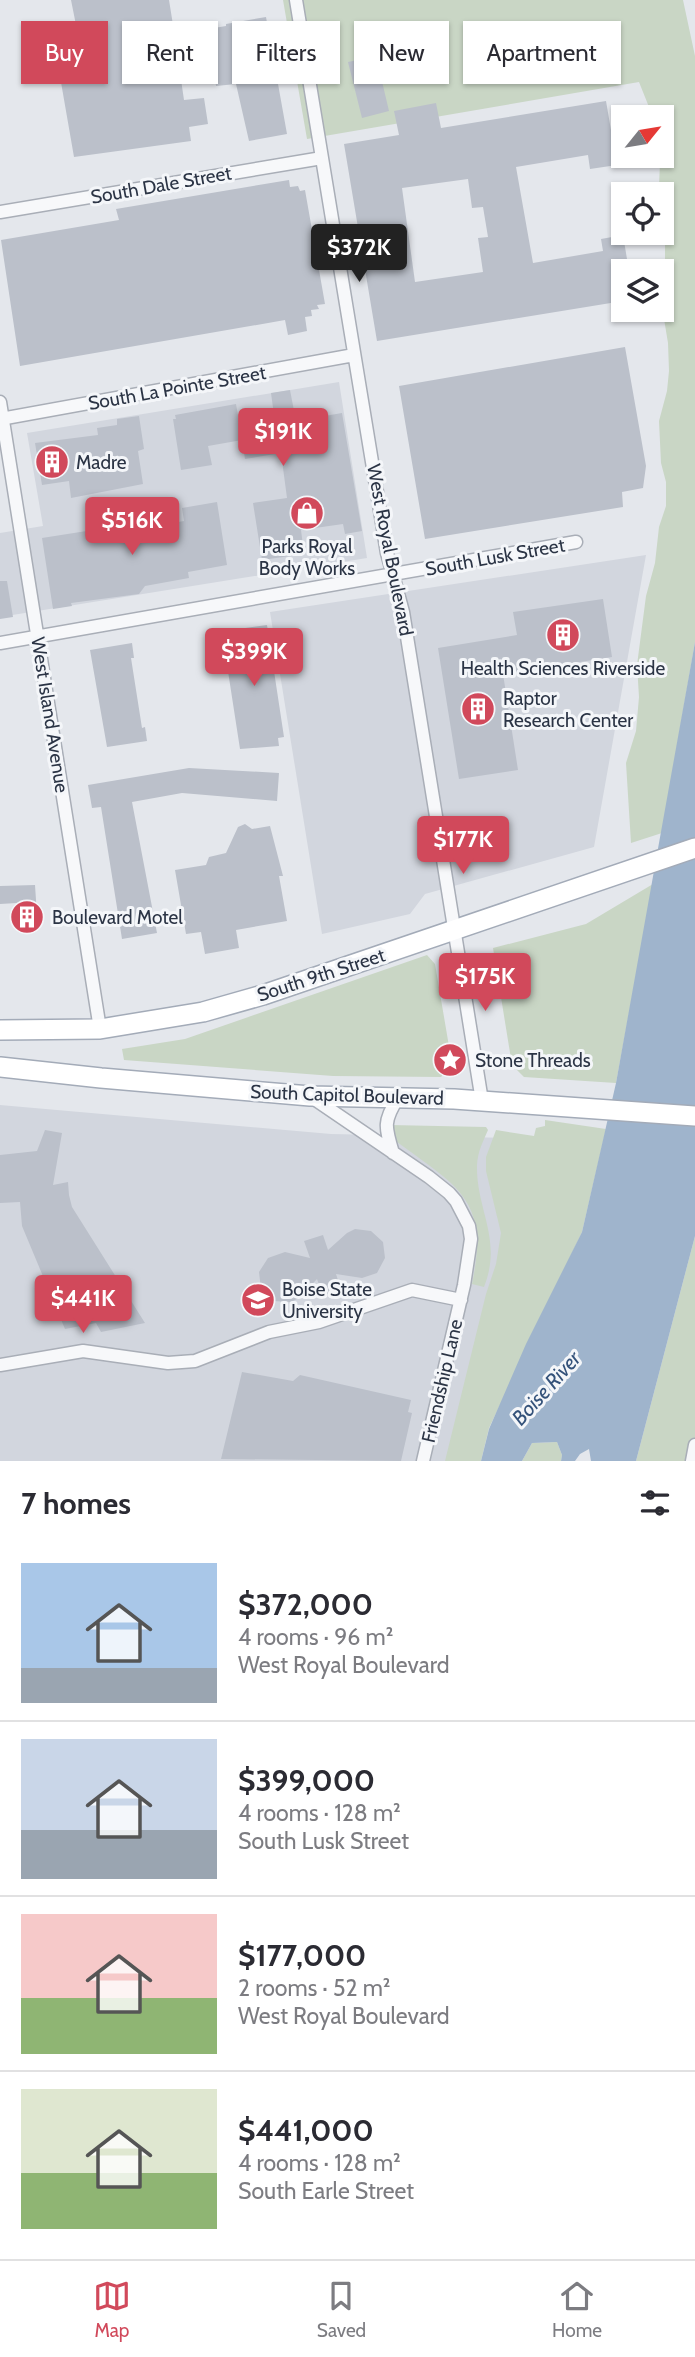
<!DOCTYPE html>
<meta charset="utf-8">
<style>
body{margin:0;font-family:Cabin,sans-serif;background:#f7f7f7;color:#2b2b33;height:100vh;display:flex;flex-direction:column;font-size:26px;white-space:nowrap}
*{box-sizing:border-box;margin:0}
p{font-size:23px;color:#7c7c81}
.icon{flex:none;width:38px;height:38px;fill:none;stroke:currentColor;stroke-width:2;stroke-linecap:round;stroke-linejoin:round}
.map{position:relative;height:1461px;overflow:hidden}
.details{display:flex;flex-direction:column;background:#fff;flex:1}
.details>*{flex:none}
.top-card{position:absolute;left:21px;top:21px;width:654px;height:63px;display:flex;gap:14px}
.needle{width:46px;rotate:60deg}
.tools{position:absolute;left:611px;top:105px;display:grid;gap:14px}
.tools a{display:grid;place-items:center;width:63px;height:63px;border-radius:0px;background:#fff;box-shadow:0 2px 5px #0004;font-size:35px}
.price{position:absolute;translate:-50% -60px;padding:0 16px;border-radius:7px;background:#d1495b;color:#fff;font-size:23px;line-height:46px;filter:drop-shadow(0 2px 4px #0008)}
.price::after{content:'';position:absolute;left:50%;top:42px;width:21px;height:16px;margin-left:-10px;background:inherit;clip-path:polygon(0 0,100% 0,50% 100%)}
.price.on{background:#222;color:#fff}
ul{padding:0;list-style:none}
li{display:flex;align-items:center;gap:21px;height:175px;padding:0 21px}
li+li{border-top:2px solid #e1e1e2}
li span{display:grid;place-items:center;flex:none;width:196px;height:140px;border-radius:0px;color:#555}
li>.icon{margin-inline-start:auto}
span .icon{width:84px;height:84px;fill:#fffc;stroke-width:1}
li b{font-size:30px}
h2{display:flex;justify-content:space-between;align-items:center;height:84px;padding:0 21px;font-size:30px}
.pill{padding:0 24px;border-radius:0px;background:#fff;box-shadow:0 2px 5px #0004;font-size:24px;line-height:63px}
.pill.on{background:#d1495b;color:#fff}
.tab-bar{display:flex;justify-content:space-around;align-items:center;height:98px;border-top:2px solid #e1e1e2;background:#fff;font-size:19px;color:#7c7c81}
.tab-bar a{display:grid;justify-items:center;gap:4px}
.tab-bar .on{color:#d1495b}
.map>svg:first-child{display:block}
</style>
<div class="map">
<svg width="695" height="1461" viewBox="0 0 695 1461">
<rect width="100%" height="100%" fill="#e4e7ec"/>
<path fill="#d2d6de" d="M 339,382 L 367,558 L 0,617 L 0,533 L 43,526 L 27,433 Z
M 646,555 L 594,847 L 425,894 L 410,914 L 322,934 L 270,612 Z
M 0,1105 L 331,1134 L 556,1139 L 475,1461 L 0,1461 Z"/>
<path fill="#c9d6c5" d="M 283,0 L 683,0 L 695,56 L 695,642 L 662,833 L 631,843 L 626,763 L 636,731 L 639,697 L 637,665 L 646,596 L 655,563 L 659,527 L 666,506 L 666,482 L 661,463 L 659,421 L 667,391 L 669,371 L 668,343 L 662,307 L 665,272 L 665,218 L 659,186 L 662,117 L 653,117 L 639,82 L 307,139 Z
M 653,884 L 616,1083 L 524,1077 L 512,1065 L 493,948 L 586,924 Z
M 427,955 L 435,964 L 452,1064 L 441,1077 L 333,1076 L 124,1060 L 122,1049 L 185,1039 Z
M 545,1120 L 606,1129 L 582,1232 L 489,1428 L 481,1461 L 445,1461 L 486,1294 L 496,1264 L 501,1233 L 486,1171 L 486,1157 L 496,1130 L 534,1136 L 536,1128 L 545,1126 Z
M 390,1125 L 486,1127 L 488,1130 C 483,1142 478,1150 477,1165 C 476,1210 503,1239 484,1287 L 472,1284 C 490,1199 458,1187 397,1142 L 393,1139 Z
M 695,1236 L 695,1461 L 636,1461 Z
M 557,1442 L 562,1455 L 561,1461 L 522,1461 L 532,1443 Z"/>
<path fill="#9fb4cc" d="M 695,642 L 695,1236 L 636,1461 L 591,1461 L 589,1449 L 580,1454 L 575,1461 L 561,1461 L 562,1455 L 557,1442 L 532,1443 L 522,1461 L 481,1461 L 489,1429 L 526,1344 L 582,1232 L 616,1083 Z"/>
<path fill="#bbc0ca" fill-rule="evenodd" d="M 71,0 L 169,0 L 173,25 L 178,24 L 181,39 L 209,35 L 208,29 L 226,26 L 226,24 L 266,17 L 287,134 L 249,141 L 236,84 L 216,86 L 212,61 L 179,66 L 184,100 L 204,98 L 208,124 L 189,127 L 191,141 L 74,157 L 58,65 L 65,64 L 61,43 L 79,40 Z
M 376,56 L 389,111 L 362,118 L 348,62 Z
M 606,101 L 617,165 L 590,169 L 588,155 L 516,167 L 533,263 L 603,251 L 601,239 L 623,235 L 629,271 L 623,271 L 623,301 L 377,341 L 344,144 L 399,135 L 394,111 L 436,103 L 441,128 ZM 468,179 L 472,208 L 483,207 L 488,237 L 478,238 L 483,272 L 415,282 L 402,188 Z
M 289,180 L 290,187 L 298,186 L 300,191 L 305,190 L 325,304 L 317,305 L 319,309 L 311,310 L 312,316 L 305,317 L 307,331 L 288,335 L 285,320 L 20,366 L 1,240 L 119,220 L 116,209 Z
M 625,347 L 646,466 L 643,488 L 622,492 L 623,507 L 425,539 L 399,386 Z
M 290,390 L 296,421 L 342,413 L 362,531 L 345,534 L 343,524 L 301,530 L 304,554 L 262,560 L 253,503 L 287,498 L 281,453 L 245,459 L 242,440 L 208,446 L 212,465 L 181,470 L 173,419 L 176,419 L 175,415 L 236,404 L 239,421 L 274,415 L 271,393 Z
M 139,416 L 144,449 L 138,451 L 143,484 L 71,498 L 69,481 L 42,485 L 35,443 L 98,435 L 97,428 L 117,425 L 117,419 Z
M 217,502 L 227,565 L 188,572 L 189,578 L 145,586 L 139,594 L 71,603 L 72,606 L 53,609 L 42,538 L 112,527 L 113,533 L 184,521 L 182,508 Z
M 0,581 L 7,581 L 13,617 L 0,619 Z
M 603,599 L 612,657 L 503,674 L 518,770 L 459,779 L 438,648 L 517,635 L 513,612 Z
M 267,625 L 284,737 L 278,738 L 279,746 L 240,749 L 223,639 L 240,636 L 238,629 Z
M 132,643 L 134,658 L 131,658 L 142,728 L 145,727 L 147,741 L 107,747 L 90,650 Z
M 189,768 L 279,773 L 277,801 L 182,793 L 132,802 L 157,933 L 122,939 L 101,807 L 92,808 L 88,785 Z
M 245,824 L 252,829 L 270,826 L 283,876 L 279,876 L 287,921 L 236,930 L 239,948 L 205,954 L 201,932 L 186,934 L 175,870 L 206,865 L 209,857 L 226,853 L 238,827 Z
M 35,885 L 38,930 L 19,931 L 17,903 L 0,904 L 0,886 Z
M 45,1130 L 62,1133 L 53,1185 L 68,1182 L 69,1195 L 72,1207 L 145,1323 L 101,1332 L 96,1323 L 65,1329 L 22,1226 L 20,1202 L 0,1203 L 0,1155 L 37,1151 Z
M 355,1229 L 371,1231 L 383,1242 L 385,1258 L 377,1273 L 362,1278 L 336,1274 L 341,1290 L 323,1296 L 317,1279 L 299,1298 L 291,1302 L 273,1301 L 261,1289 L 259,1272 L 268,1258 L 285,1252 L 310,1258 L 304,1241 L 323,1235 L 328,1250 L 347,1233 Z
M 242,1372 L 293,1381 L 300,1375 L 411,1400 L 408,1412 L 412,1413 L 401,1461 L 221,1459 Z"/>
<g fill="none" stroke-linecap="round" stroke-linejoin="round">
<g stroke="#a9aeb7" stroke-width="15">
<path id="street" d="M 296,0 L 387,553 L 403,612 L 482,1101
M 0,212 L 322,158
M 0,402 L 100,1029
M 0,419 L 354,355
M 0,643 L 576,542
M 313,1098 L 429,1177 L 449,1193 L 456,1201 L 469,1226 L 471,1239 L 464,1285 L 423,1461
M 393,1153 C 385,1127 383,1121 398,1098
M 0,1365 L 83,1351 L 168,1363 L 195,1361 L 269,1332 L 319,1322 L 412,1290 L 461,1300
M 692,1461 L 695,1445"/>
</g>
<g stroke="#a3abb8" stroke-width="22">
<path id="primary" d="M 0,1030 L 100,1029 L 203,1012 L 263,995 L 695,848
M 0,1067 L 101,1078 L 310,1096 L 454,1099 L 695,1116"/>
</g>
<use href="#street" stroke="#f7f8fa" stroke-width="12"/>
<use href="#primary" stroke="#fff" stroke-width="19"/>
</g>
<defs>
<g id="building-disc" transform="scale(1.75)"><circle r="9.5" fill="#d1495b" stroke="#f4f6f9"/><path d="M-4-6H4V6H1V3H-1V6H-4ZM-2.5-4.3h1.7v1.8h-1.7ZM.8-4.3h1.7v1.8H.8ZM-2.5-1h1.7V.8h-1.7ZM.8-1h1.7V.8H.8Z" fill="#fff"/></g>
<g id="shop-disc" transform="scale(1.75)"><circle r="9.5" fill="#d1495b" stroke="#f4f6f9"/><path d="M-5-2.5h2.3a2.7 3.5 0 0 1 5.4 0H5L5.5 6h-11ZM-1.5-2.5h3a1.5 2.3 0 0 0-3 0Z" fill="#fff"/></g>
<g id="sight-disc" transform="scale(1.75)"><circle r="9.5" fill="#d1495b" stroke="#f4f6f9"/><path d="M0-6L1.8-2.2L6-1.7L2.9 1.2L3.7 5.4L0 3.3L-3.7 5.4L-2.9 1.2L-6-1.7L-1.8-2.2Z" fill="#fff"/></g>
<g id="university-disc" transform="scale(1.75)"><circle r="9.5" fill="#d1495b" stroke="#f4f6f9"/><path d="M0-5L7-2L0 1L-7-2ZM-4 1L0 2.5L4 1V4Q0 6-4 4Z" fill="#fff"/></g>
</defs>
<g fill-rule="evenodd">
<use href="#building-disc" x="52" y="462"/>
<use href="#shop-disc" x="307" y="513"/>
<use href="#building-disc" x="563" y="635"/>
<use href="#building-disc" x="478" y="709"/>
<use href="#building-disc" x="27" y="917"/>
<use href="#sight-disc" x="450" y="1060"/>
<use href="#university-disc" x="258" y="1300"/>
</g>
<g text-anchor="middle" dominant-baseline="central" stroke-width="6" stroke-linejoin="round" paint-order="stroke">
<g font-size="19" fill="#2b3445" stroke="#f4f6f9">
<text transform="translate(161 185) rotate(-10)">South Dale Street</text>
<text transform="translate(177 388) rotate(-10)">South La Pointe Street</text>
<text transform="translate(390 550) rotate(79)">West Royal Boulevard</text>
<text transform="translate(495 557) rotate(-10)">South Lusk Street</text>
<text transform="translate(50 715) rotate(81)">West Island Avenue</text>
<text transform="translate(321 975) rotate(-18)">South 9th Street</text>
<text transform="translate(347 1095) rotate(2)">South Capitol Boulevard</text>
<text transform="translate(442 1381) rotate(-77)">Friendship Lane</text>
</g>
<g font-size="19" fill="#2b3445" stroke="#f4f6f9" text-anchor="start">
<text x="76" y="462">Madre</text>
<text x="307" y="546" text-anchor="middle">Parks Royal<tspan x="307" dy="22">Body Works</tspan></text>
<text x="563" y="668" text-anchor="middle">Health Sciences Riverside</text>
<text x="503" y="698">Raptor<tspan x="503" dy="22">Research Center</tspan></text>
<text x="52" y="917">Boulevard Motel</text>
<text x="475" y="1060">Stone Threads</text>
<text x="282" y="1289">Boise State<tspan x="282" dy="22">University</tspan></text>
</g>
<g font-size="21" font-style="italic" fill="#34527a" stroke="#f4f6f9">
<text transform="translate(546 1388) rotate(-48)">Boise River</text>
</g>
</g>
</svg>
<div class="tools">
<a><svg class="needle" viewBox="-14 -14 28 28"><path d="M0-13l5 13h-10z" fill="#e53935"/><path d="M0 13l5-13h-10z" fill="#7c7c81"/></svg></a>
<a><svg class="icon" aria-label="locate" viewBox="0 0 24 24"><circle cx="12" cy="12" r="6"/><path d="M12 2v4M12 18v4M2 12h4M18 12h4"/></svg></a>
<a><svg class="icon" aria-label="layers" viewBox="0 0 24 24"><path d="M12 4l9 5-9 5-9-5zM3 14l9 5 9-5"/></svg></a>
</div>
<b class="price on" style="left:359px;top:284px">$372K</b>
<b class="price" style="left:283px;top:468px">$191K</b>
<b class="price" style="left:132px;top:557px">$516K</b>
<b class="price" style="left:254px;top:688px">$399K</b>
<b class="price" style="left:463px;top:876px">$177K</b>
<b class="price" style="left:485px;top:1013px">$175K</b>
<b class="price" style="left:83px;top:1335px">$441K</b>
<div class="top-card">
<a class="pill on">Buy</a>
<a class="pill">Rent</a>
<a class="pill">Filters</a>
<a class="pill">New</a>
<a class="pill">Apartment</a>
</div>
</div>
<section class="details">
<h2>7 homes<svg class="icon" aria-label="filters" viewBox="0 0 24 24"><path d="M4 7h16M4 17h16"/><circle cx="9" cy="7" r="2"/><circle cx="15" cy="17" r="2"/></svg></h2>
<ul>
<li><span style="background:linear-gradient(#a9c7e8 75%,#9aa5b1 0)"><svg class="icon" aria-label="home" viewBox="0 0 24 24"><path d="M3 11l9-7 9 7M6 9v11h12V9"/></svg></span><div><b>$372,000</b><p>4 rooms · 96 m²</p><p>West Royal Boulevard</p></div></li>
<li><span style="background:linear-gradient(#c9d6e8 65%,#9aa5b1 0)"><svg class="icon" aria-label="home" viewBox="0 0 24 24"><path d="M3 11l9-7 9 7M6 9v11h12V9"/></svg></span><div><b>$399,000</b><p>4 rooms · 128 m²</p><p>South Lusk Street</p></div></li>
<li><span style="background:linear-gradient(#f6c9c9 60%,#8fb573 0)"><svg class="icon" aria-label="home" viewBox="0 0 24 24"><path d="M3 11l9-7 9 7M6 9v11h12V9"/></svg></span><div><b>$177,000</b><p>2 rooms · 52 m²</p><p>West Royal Boulevard</p></div></li>
<li><span style="background:linear-gradient(#dfe7d0 60%,#8fb573 0)"><svg class="icon" aria-label="home" viewBox="0 0 24 24"><path d="M3 11l9-7 9 7M6 9v11h12V9"/></svg></span><div><b>$441,000</b><p>4 rooms · 128 m²</p><p>South Earle Street</p></div></li>
</ul>
</section>
<nav class="tab-bar">
<a class="on"><svg class="icon" aria-label="map" viewBox="0 0 24 24"><path d="M3 6l6-2 6 2 6-2v14l-6 2-6-2-6 2zM9 4v14M15 6v14"/></svg>Map</a>
<a><svg class="icon" aria-label="saved" viewBox="0 0 24 24"><path d="M7 4h10v16l-5-4-5 4z"/></svg>Saved</a>
<a><svg class="icon" aria-label="home" viewBox="0 0 24 24"><path d="M3 11l9-7 9 7M6 9v11h12V9"/></svg>Home</a>
</nav>
